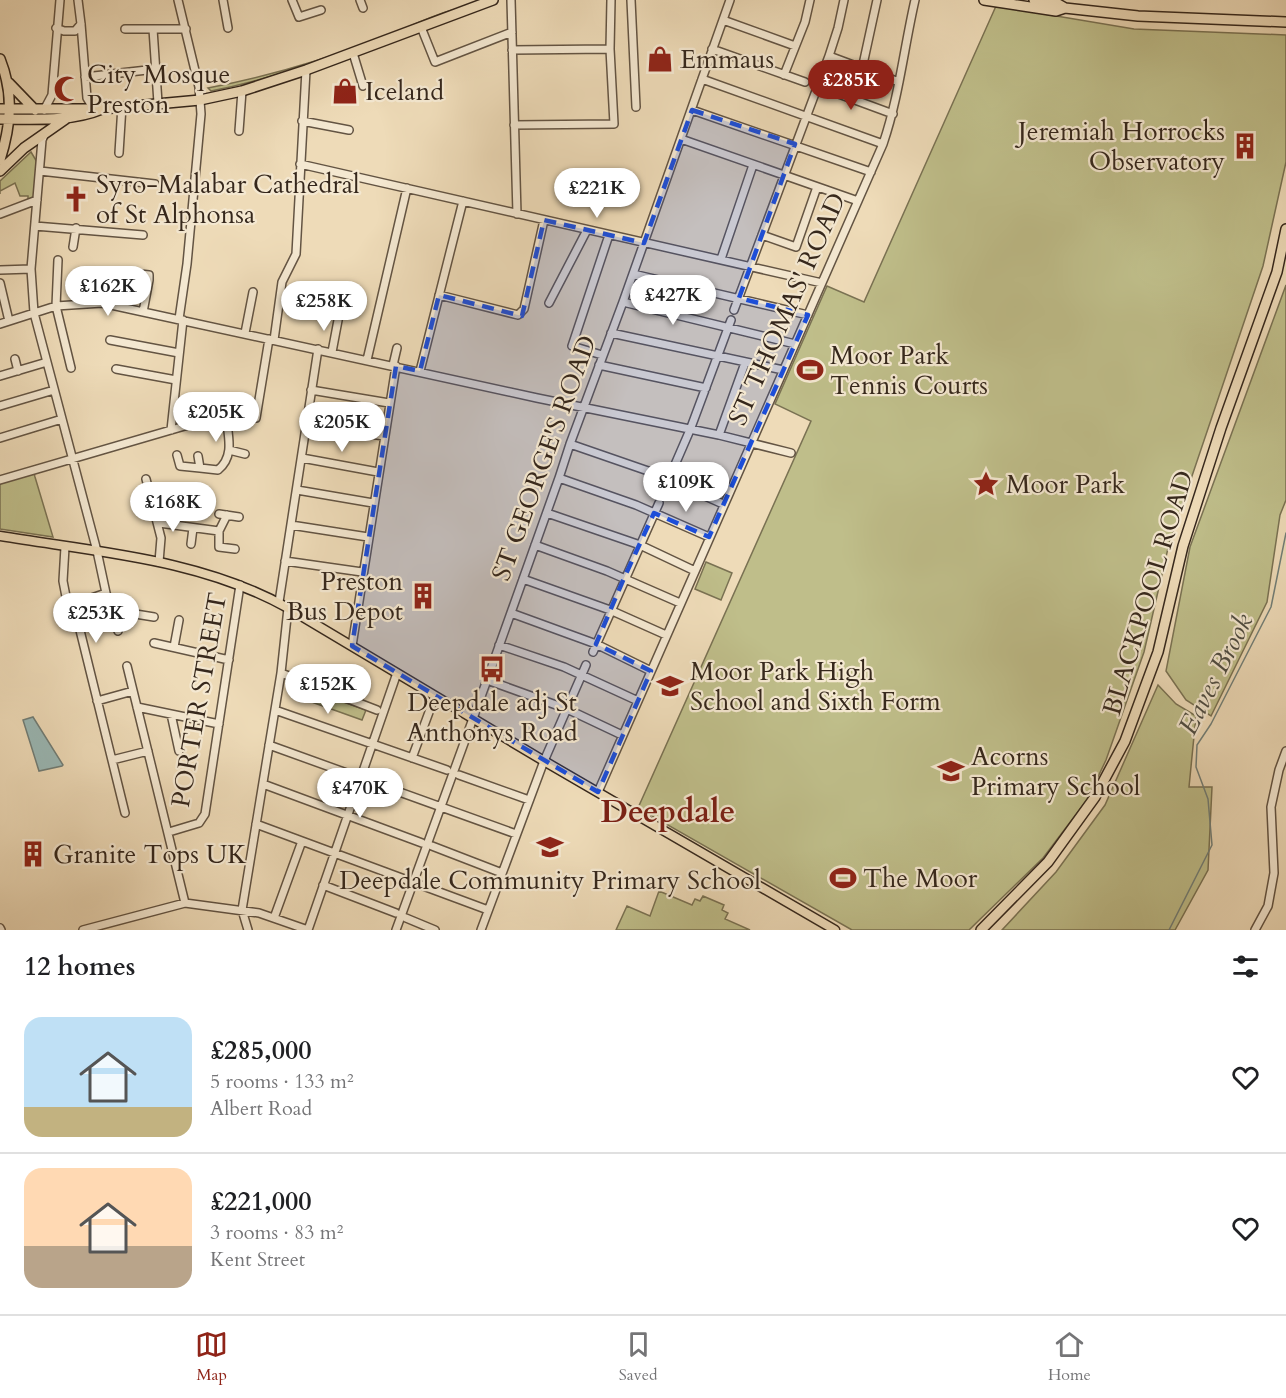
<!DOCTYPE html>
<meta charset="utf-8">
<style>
body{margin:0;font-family:Cardo,serif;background:#f6f6f6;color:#202124;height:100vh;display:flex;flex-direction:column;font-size:22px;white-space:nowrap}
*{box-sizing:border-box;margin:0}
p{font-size:20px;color:#757577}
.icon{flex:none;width:33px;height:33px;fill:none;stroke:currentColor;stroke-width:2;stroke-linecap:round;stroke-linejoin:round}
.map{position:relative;height:930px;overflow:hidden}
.sheet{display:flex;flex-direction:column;background:#fff;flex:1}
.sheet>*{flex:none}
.price{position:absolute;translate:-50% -51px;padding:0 14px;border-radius:21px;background:#fff;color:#222;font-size:20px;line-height:39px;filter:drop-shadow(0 2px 3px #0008)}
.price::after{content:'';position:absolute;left:50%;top:36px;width:18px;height:14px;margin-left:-9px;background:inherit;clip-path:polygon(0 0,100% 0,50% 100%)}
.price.current{background:#8f2418;color:#fff}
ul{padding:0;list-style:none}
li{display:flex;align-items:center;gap:18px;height:150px;padding:0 24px}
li+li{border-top:2px solid #e0e0e0}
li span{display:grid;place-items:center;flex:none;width:168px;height:120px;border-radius:18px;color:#555}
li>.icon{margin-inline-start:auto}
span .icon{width:72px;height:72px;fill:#fffc;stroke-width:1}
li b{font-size:26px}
h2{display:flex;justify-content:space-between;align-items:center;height:72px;padding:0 24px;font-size:26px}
.tab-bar{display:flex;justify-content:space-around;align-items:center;height:84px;border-top:2px solid #e0e0e0;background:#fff;font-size:16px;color:#757577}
.tab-bar a{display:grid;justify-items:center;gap:3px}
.tab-bar .current{color:#8f2418}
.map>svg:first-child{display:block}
</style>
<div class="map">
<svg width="1286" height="930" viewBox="0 0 1286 930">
<rect width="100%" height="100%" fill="#eedbb8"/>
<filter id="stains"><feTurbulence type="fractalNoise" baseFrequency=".00333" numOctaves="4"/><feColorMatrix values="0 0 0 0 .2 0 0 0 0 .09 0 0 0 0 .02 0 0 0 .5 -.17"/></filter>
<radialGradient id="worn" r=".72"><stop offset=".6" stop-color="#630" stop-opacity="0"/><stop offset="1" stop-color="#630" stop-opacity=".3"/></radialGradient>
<path fill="#bfbe8a" stroke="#7a7253" stroke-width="1.5" d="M 996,6 L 1134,29 L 1286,35 L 1286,162 L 1263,266 L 1169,544 L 1144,652 L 1106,760 L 1087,800 L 1043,858 L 969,930 L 852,930 L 638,808 L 811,421 L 775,404 L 827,286 L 864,302 Z
M 460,8 C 378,40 296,74 211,91 L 208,88 C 267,77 326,59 382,38 C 408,28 433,14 460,8 Z
M 31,152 L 37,162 L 34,197 L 28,200 L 28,196 L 20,196 L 15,183 L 0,191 L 0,194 L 0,181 Z
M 1286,285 L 1286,500 L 1280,515 L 1267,602 L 1211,716 L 1186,700 L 1166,671 L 1190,547 Z
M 34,473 L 35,477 L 53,537 L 0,529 L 0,483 Z
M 706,562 L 732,573 L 721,600 L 695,589 Z
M 1158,685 L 1176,704 L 1196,716 L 1189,787 L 1212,787 L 1208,870 L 1175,930 L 1002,930 L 1056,872 L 1105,805 Z
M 309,690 L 366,710 L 362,720 L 306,700 Z
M 659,891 L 692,905 L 695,899 L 700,901 L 703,896 L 724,905 L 722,910 L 728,913 L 725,919 L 750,930 L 616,930 L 627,906 L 650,916 Z"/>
<path fill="#9bb9b6" stroke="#727f78" stroke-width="1.5" d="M 33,717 L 63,765 L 62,766 L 39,771 L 23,720 Z"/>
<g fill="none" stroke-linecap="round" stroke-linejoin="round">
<path stroke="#727f78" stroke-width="1.5" d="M 1169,930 L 1212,845 L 1208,799 L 1196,767 L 1197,745 L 1211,724 L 1271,607 L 1286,533"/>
<g stroke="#635443" stroke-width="10">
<path id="minor" d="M 78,0 L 81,24 L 87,98 L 93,108
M 178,0 L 199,87 L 201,114 L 187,264 L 179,319
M 223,0 L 228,28
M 292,0 L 299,17 L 321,10
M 360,0 L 363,8
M 511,0 L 517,214
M 631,0 L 636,107
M 723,20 L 795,46
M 421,27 L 435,62 L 512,32
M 56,28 L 64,31 L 75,31 L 81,24
M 125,29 L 186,29
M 153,29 L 158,103
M 712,49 L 805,82
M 512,50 L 610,49
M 353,53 L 363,86
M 829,56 L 899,82
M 862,69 L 877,0
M 784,75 L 805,22 L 810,0
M 85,77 L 156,69
M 702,79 L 883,144
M 817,86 L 893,114
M 44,110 L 52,95 L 60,0
M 692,110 L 871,172
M 302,121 L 349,130
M 514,125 L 614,124 L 610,49 L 611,0
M 239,131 L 242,91
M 45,133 L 42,140 L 31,269 L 34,313 L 97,551 L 106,593 L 118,631
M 681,139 L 858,201
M 119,153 L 122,106
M 300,164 L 822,283
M 40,171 L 155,184
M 0,214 L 37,200
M 35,226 L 143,235
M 762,235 L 796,247 L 817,187
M 73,247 L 76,228
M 721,259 L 753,165
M 58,260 L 56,306 L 71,368
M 0,270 L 31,269
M 114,271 L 149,275 L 149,280 L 143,312
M 633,274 L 808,315
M 0,283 L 9,321
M 439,295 L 518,315 L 524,309 L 544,220
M 623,302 L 795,344
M 549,303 L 587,230
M 734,310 L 829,56 L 838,28 L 844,0
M 0,324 L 56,306 L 102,303 L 537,398 L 719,435 L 791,453
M 245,333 L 253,292
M 611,333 L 783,370
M 110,340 L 179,353
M 274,340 L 282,282 L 296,254 L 306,70
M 332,352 L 339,315
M 602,355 L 572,346 L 609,235
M 15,359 L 18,371
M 367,360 L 407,188
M 393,365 L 397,348
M 599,365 L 706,388
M 116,369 L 176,380
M 420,371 L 463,201
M 0,376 L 47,362
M 311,390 L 389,403
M 0,406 L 54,390
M 306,425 L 384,436
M 171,430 L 183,320
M 719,435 L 745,363
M 0,438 L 62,419
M 570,444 L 651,472 L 723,504
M 229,450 L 245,454
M 177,455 L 180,466 L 200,468 L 198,456
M 302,458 L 378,472
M 200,468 L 218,470 C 235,456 228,436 226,416
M 559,478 L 636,505 L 709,537
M 146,479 L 161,538 L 159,562
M 0,480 L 195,423 L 226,416 L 256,418 L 269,339
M 297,490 L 373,503
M 664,490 L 690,430 L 731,320
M 153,502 L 169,499 L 175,492 L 184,493
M 547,513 L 640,545 L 695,571
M 219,514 L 239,517
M 227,515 L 219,531 L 219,547 L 235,549
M 159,523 L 219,531
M 291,525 L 368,537
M 191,544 L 193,528
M 535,545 L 607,571 L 680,603
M 65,547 L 63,581 L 68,607 L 75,610
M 285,561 L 362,572
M 523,579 L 610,610 L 666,635
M 106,593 L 80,602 L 75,610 L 125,813
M 279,602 L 318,349
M 511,613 L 596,644 L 651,671
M 113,615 L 123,612 L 154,617
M 154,643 L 229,660
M 499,645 L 564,667 L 638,701
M 352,646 L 396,366
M 174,647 L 179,620
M 593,652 L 659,503
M 127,666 L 185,903
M 281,673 L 377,710
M 487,680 L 567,709 L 622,735
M 97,701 L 133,691
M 137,707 L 219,724
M 275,710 L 447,770
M 171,714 L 179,751
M 269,745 L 516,834
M 412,758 L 435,696
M 112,760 L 148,751
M 459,775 L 529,800
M 263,784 L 422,843
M 598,792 L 883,144 C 899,97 904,48 915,0
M 256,824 L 488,910
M 169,832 L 199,823 L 205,814 L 240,585
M 432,846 L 502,873
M 323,885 L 396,913
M 274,918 L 302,841
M 406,918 L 435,930
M 0,928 L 1,930
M 83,930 L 185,903 L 259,913 L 308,930
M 248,930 L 242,910 L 281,673 L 288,608
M 308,930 L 397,673
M 396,930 L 487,680 L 559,478 L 570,444 L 623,302 L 730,0
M 481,930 L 544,761 L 586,665
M 1255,930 L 1268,906 L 1274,873 L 1271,807 L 1279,770 L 1286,751"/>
</g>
<g stroke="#35271c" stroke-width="11">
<path id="major" d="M 0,536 C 97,552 201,559 288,608 L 544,761 L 835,930"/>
</g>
<g stroke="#35271c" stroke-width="12">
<path id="highway" d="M 984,0 L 1056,11 L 1065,8 L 1138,16 L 1286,22
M 1034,0 L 1058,4 L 1065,8
M 0,59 C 14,94 11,125 0,160
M 9,83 L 35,110
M 0,109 L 100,109
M 0,119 C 34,119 71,122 102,109 L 200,100 L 242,91 L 306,70 L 493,0
M 0,171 L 24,148 L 67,118
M 981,930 L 1048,862 L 1095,797 L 1125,741 L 1158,652 L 1183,546 L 1221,428 L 1277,272 L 1286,229"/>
</g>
<use href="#minor" stroke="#f4e8d1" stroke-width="7"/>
<use href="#major" stroke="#eedbb8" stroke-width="8"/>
<use href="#highway" stroke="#eedbb8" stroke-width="9"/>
</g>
<path fill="#1d4ed8" fill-opacity="0.2" stroke="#1d4ed8" stroke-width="4.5" stroke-dasharray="12 8" stroke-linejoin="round" d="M 692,110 L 795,144 L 739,298 L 808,315 L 709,537 L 654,513 L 624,578 L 596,644 L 651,671 L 598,792 L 352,646 L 396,366 L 420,371 L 439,295 L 522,316 L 544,220 L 644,243 Z"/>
<defs>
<g id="shop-bare" transform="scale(2.07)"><path d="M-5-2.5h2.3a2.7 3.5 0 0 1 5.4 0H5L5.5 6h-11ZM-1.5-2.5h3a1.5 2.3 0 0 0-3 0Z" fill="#8f2418" stroke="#f4e8d1" stroke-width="2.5" paint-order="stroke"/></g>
<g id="mosque-bare" transform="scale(2.07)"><path d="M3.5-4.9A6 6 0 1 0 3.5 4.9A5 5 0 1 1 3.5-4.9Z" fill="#8f2418" stroke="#f4e8d1" stroke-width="2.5" paint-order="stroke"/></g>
<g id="building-bare" transform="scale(2.07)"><path d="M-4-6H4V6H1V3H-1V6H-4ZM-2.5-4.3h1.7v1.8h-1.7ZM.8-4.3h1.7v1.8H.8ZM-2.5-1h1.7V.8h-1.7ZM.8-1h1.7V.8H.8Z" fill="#8f2418" stroke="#f4e8d1" stroke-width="2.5" paint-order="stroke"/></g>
<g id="church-bare" transform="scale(2.07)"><path d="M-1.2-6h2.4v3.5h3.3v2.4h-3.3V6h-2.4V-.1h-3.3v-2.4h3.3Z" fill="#8f2418" stroke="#f4e8d1" stroke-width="2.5" paint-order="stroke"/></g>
<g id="stadium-bare" transform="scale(2.07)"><path d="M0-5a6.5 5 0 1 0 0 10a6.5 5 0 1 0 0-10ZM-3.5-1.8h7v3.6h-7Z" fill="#8f2418" stroke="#f4e8d1" stroke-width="2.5" paint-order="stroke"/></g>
<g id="sight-bare" transform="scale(2.07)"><path d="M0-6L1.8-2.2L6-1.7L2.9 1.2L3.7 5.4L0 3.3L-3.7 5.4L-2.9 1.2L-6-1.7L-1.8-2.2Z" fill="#8f2418" stroke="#f4e8d1" stroke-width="2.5" paint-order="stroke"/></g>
<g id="bus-bare" transform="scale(2.07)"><path d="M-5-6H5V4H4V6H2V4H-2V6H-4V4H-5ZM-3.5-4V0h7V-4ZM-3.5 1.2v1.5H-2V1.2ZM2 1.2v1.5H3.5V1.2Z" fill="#8f2418" stroke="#f4e8d1" stroke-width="2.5" paint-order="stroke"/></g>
<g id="school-bare" transform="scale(2.07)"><path d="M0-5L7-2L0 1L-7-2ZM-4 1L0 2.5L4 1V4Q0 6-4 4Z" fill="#8f2418" stroke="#f4e8d1" stroke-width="2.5" paint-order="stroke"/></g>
</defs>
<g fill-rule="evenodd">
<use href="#shop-bare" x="660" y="59"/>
<use href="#mosque-bare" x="67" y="89"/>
<use href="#shop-bare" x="345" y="91"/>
<use href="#building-bare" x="1245" y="146"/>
<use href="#church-bare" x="76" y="199"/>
<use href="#stadium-bare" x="810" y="370"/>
<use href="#sight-bare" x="986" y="484"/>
<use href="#building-bare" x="423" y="596"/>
<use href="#bus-bare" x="492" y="669"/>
<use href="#school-bare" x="670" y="686"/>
<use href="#school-bare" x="951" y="771"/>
<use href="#school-bare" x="550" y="847"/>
<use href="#building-bare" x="33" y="854"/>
<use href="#stadium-bare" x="843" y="878"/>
</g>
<g text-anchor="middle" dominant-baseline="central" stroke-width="4.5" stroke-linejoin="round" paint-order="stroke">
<g font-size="26" fill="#35271c" stroke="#f4e8d1" text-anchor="start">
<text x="680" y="59">Emmaus</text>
<text x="87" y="74">City Mosque<tspan x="87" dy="30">Preston</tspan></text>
<text x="365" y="91">Iceland</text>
<text x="1225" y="131" text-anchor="end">Jeremiah Horrocks<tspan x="1225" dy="30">Observatory</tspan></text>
<text x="96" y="184">Syro-Malabar Cathedral<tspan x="96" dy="30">of St Alphonsa</tspan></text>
<text x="830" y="355">Moor Park<tspan x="830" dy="30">Tennis Courts</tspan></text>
<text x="1006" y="484">Moor Park</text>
<text x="403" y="581" text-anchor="end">Preston<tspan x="403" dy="30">Bus Depot</tspan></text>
<text x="690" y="671">Moor Park High<tspan x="690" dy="30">School and Sixth Form</tspan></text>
<text x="492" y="702" text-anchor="middle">Deepdale adj St<tspan x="492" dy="30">Anthonys Road</tspan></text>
<text x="971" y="756">Acorns<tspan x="971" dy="30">Primary School</tspan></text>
<text x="53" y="854">Granite Tops UK</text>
<text x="863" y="878">The Moor</text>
<text x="550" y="880" text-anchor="middle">Deepdale Community Primary School</text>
</g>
<g font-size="26" fill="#35271c" stroke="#f4e8d1">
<text transform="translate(787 309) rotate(-66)">ST THOMAS' ROAD</text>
<text transform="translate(544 458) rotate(-70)">ST GEORGE'S ROAD</text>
<text transform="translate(1148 593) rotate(-73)">BLACKPOOL ROAD</text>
<text transform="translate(199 700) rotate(-80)">PORTER STREET</text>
</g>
<g font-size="27" font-style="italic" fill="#4e4c42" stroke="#f4e8d1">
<text transform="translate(1216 674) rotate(-63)">Eaves Brook</text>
</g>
<g font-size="32" font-weight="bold" fill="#7a1f14" stroke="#f4e8d1">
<text x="668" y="812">Deepdale</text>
</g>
</g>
<rect width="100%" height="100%" filter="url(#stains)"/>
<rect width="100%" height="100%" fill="url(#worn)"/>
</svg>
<b class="price current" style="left:851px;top:111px">£285K</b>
<b class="price" style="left:597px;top:219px">£221K</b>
<b class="price" style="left:108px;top:317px">£162K</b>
<b class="price" style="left:673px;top:326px">£427K</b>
<b class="price" style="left:324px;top:332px">£258K</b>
<b class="price" style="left:216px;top:443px">£205K</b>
<b class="price" style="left:342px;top:453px">£205K</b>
<b class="price" style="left:686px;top:513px">£109K</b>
<b class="price" style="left:173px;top:533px">£168K</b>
<b class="price" style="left:96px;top:644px">£253K</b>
<b class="price" style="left:328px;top:715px">£152K</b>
<b class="price" style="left:360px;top:819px">£470K</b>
</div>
<section class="sheet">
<h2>12 homes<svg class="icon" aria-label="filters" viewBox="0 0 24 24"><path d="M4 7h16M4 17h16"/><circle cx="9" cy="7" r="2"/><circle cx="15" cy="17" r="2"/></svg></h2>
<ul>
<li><span style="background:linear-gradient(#bfe0f5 75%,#c2b280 0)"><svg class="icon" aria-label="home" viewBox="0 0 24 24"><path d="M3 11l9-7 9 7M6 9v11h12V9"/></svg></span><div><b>£285,000</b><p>5 rooms · 133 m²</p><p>Albert Road</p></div><svg class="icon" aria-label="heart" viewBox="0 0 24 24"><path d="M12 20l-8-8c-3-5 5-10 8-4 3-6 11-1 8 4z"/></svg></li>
<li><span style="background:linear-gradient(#ffd9b3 65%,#b9a48a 0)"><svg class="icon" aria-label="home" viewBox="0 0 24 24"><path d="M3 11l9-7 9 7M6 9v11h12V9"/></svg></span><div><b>£221,000</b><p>3 rooms · 83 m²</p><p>Kent Street</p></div><svg class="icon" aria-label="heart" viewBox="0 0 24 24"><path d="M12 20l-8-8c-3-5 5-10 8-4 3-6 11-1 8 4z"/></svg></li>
</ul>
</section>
<nav class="tab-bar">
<a class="current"><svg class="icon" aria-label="map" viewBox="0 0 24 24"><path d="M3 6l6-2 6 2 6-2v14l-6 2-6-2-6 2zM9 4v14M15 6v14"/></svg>Map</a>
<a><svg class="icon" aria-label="saved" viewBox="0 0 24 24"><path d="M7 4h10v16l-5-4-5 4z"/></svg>Saved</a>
<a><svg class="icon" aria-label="home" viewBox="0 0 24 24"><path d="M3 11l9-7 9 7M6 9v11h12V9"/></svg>Home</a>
</nav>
